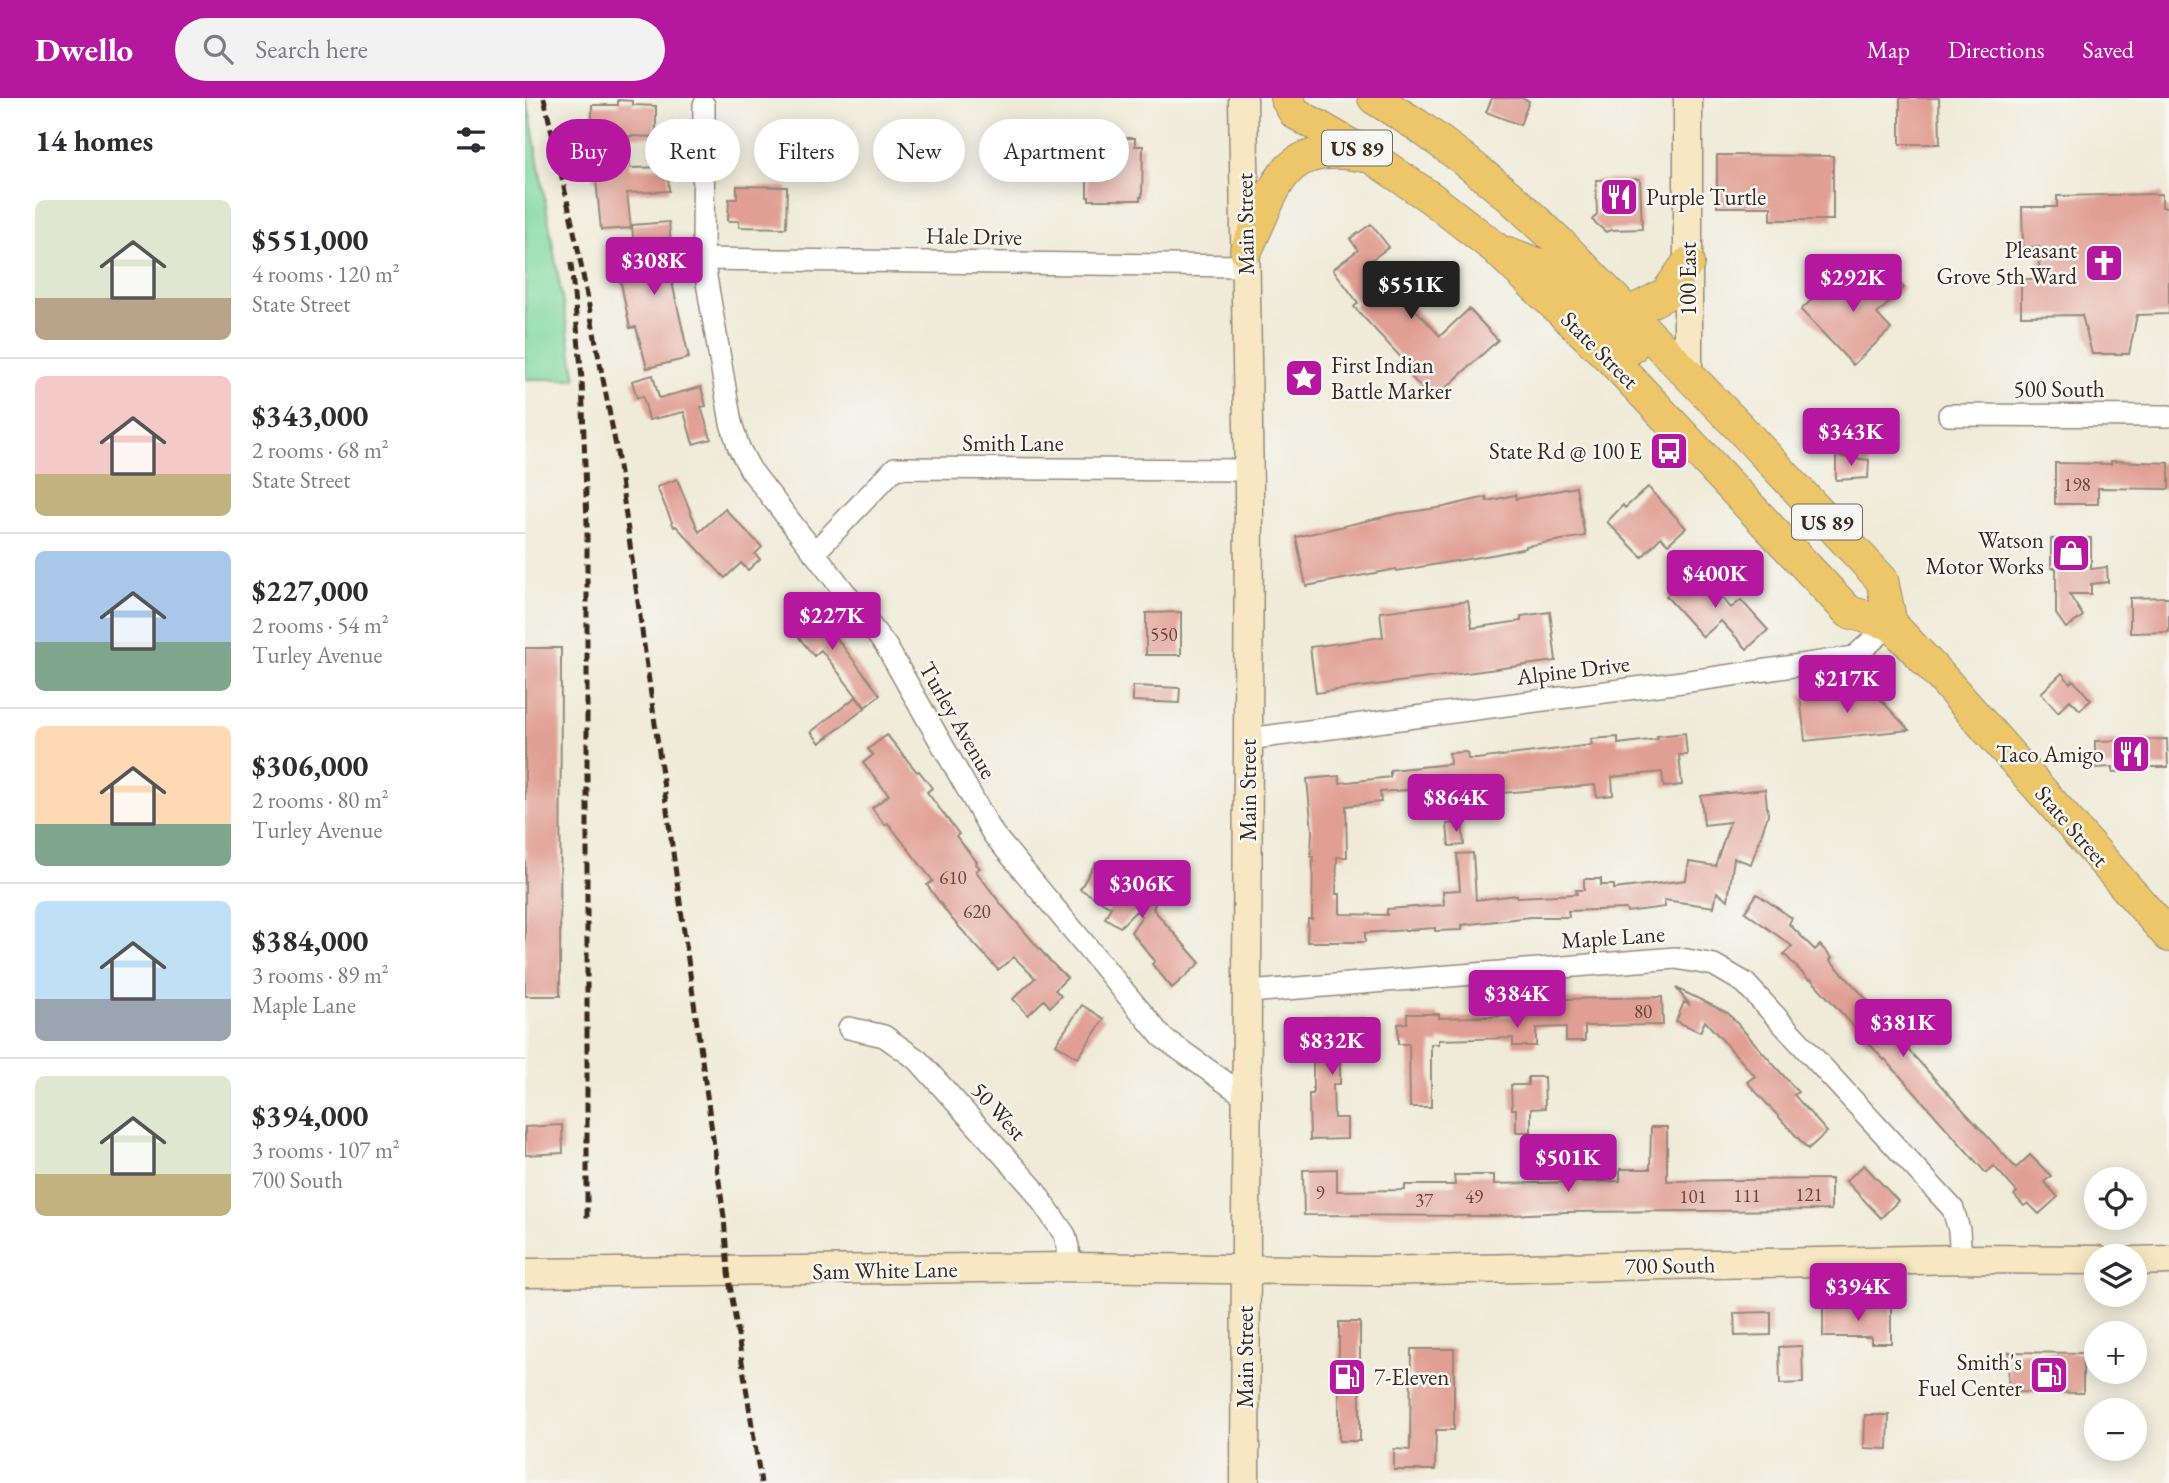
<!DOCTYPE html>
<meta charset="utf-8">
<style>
body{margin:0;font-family:"EB Garamond",serif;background:#f2f2f3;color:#2b2b33;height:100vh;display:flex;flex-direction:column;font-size:26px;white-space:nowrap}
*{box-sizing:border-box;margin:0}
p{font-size:23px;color:#7c7c81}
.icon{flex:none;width:38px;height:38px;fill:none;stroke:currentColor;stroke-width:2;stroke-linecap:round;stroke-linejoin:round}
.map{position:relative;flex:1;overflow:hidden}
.side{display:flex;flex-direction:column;background:#fff;width:525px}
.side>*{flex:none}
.top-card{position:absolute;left:21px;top:21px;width:665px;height:63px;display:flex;gap:14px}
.fabs{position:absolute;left:1559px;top:1069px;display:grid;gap:14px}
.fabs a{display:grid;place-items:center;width:63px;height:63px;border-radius:50%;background:#fff;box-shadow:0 4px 18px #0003;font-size:35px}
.price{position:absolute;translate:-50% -60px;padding:0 16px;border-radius:7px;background:#b5179e;color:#fff;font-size:23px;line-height:46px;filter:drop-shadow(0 2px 4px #0008)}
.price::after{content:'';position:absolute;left:50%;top:42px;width:21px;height:16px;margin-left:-10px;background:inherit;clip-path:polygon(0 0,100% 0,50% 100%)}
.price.active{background:#222;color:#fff}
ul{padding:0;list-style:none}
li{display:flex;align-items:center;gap:21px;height:175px;padding:0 35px}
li+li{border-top:2px solid #e1e1e2}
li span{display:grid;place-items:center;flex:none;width:196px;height:140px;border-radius:10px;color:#555}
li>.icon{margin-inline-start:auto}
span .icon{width:84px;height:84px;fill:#fffc;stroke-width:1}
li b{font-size:30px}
h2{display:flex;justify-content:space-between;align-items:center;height:84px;padding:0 35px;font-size:30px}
.chip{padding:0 24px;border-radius:32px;background:#fff;box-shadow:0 4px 18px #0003;font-size:24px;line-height:63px}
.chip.active{background:#b5179e;color:#fff}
header{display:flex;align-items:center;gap:42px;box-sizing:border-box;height:98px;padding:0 35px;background:#b5179e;color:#fff}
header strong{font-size:33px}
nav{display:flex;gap:38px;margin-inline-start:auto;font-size:24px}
.search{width:490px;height:63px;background:#f2f2f3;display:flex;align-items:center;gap:18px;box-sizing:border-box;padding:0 24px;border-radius:38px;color:#7c7c81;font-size:26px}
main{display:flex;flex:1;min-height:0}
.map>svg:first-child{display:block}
</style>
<header>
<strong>Dwello</strong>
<div class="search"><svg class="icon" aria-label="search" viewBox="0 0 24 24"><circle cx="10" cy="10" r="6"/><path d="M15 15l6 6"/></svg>Search here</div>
<nav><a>Map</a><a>Directions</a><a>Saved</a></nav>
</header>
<main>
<section class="side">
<h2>14 homes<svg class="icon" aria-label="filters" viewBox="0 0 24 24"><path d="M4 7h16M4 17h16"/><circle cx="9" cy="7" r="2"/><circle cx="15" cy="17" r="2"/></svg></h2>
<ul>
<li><span style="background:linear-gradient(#dfe7d0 70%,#b9a48a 0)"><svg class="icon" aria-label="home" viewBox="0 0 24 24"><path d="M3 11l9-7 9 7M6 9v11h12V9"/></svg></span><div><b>$551,000</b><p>4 rooms · 120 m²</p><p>State Street</p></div></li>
<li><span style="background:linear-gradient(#f6c9c9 70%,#c2b280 0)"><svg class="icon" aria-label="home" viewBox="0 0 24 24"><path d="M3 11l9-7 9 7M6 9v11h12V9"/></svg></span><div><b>$343,000</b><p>2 rooms · 68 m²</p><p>State Street</p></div></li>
<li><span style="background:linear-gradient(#a9c7e8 65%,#7fa58c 0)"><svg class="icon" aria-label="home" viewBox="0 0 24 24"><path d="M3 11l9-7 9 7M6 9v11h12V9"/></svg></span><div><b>$227,000</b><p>2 rooms · 54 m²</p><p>Turley Avenue</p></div></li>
<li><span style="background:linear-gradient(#ffd9b3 70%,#7fa58c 0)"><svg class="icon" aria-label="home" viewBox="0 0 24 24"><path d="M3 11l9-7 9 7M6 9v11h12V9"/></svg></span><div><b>$306,000</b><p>2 rooms · 80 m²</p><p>Turley Avenue</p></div></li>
<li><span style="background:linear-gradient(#bfe0f5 70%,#9aa5b1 0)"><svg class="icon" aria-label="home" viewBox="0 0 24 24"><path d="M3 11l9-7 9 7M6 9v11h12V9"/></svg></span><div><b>$384,000</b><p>3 rooms · 89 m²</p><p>Maple Lane</p></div></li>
<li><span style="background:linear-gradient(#dfe7d0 70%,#c2b280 0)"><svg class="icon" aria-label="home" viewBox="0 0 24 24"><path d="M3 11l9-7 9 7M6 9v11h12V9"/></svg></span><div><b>$394,000</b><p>3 rooms · 107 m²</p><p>700 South</p></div></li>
</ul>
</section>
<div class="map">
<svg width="1644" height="1385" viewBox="0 0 1644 1385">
<rect width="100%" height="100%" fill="#f6f6f2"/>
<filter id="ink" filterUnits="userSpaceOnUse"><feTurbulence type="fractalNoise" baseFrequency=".0143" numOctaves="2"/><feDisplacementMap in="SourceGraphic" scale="14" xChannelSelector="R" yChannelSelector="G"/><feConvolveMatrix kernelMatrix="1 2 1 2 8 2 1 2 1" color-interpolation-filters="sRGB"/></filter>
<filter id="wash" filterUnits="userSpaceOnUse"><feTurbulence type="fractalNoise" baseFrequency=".00686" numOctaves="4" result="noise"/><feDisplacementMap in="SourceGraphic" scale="28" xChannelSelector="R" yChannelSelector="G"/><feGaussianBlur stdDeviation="1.57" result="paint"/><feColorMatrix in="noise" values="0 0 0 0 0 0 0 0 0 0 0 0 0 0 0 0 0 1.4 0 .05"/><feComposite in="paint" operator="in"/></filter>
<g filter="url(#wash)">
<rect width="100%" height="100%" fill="#efebd8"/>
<path fill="#7fd89e" stroke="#5d815e" stroke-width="2" d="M 0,0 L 5,16 L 51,281 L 0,281 Z"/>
<g id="blocks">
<path fill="#e19f93" d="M 967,0 L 996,0 L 1004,3 L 995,27 L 961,14 Z
M 1375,0 L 1414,0 L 1415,46 L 1375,46 Z
M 93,2 L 108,3 L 108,7 L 131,8 L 131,39 L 104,38 L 105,70 L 143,69 L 144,93 L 102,95 L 106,130 L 76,132 L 71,81 L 67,81 L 67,7 L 93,7 Z
M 571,40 L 610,40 L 610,48 L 618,48 L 617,99 L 615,99 L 615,102 L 564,102 L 564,99 L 562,99 L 562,48 L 570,48 Z
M 1192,57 L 1308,58 L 1308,122 L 1246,122 L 1246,109 L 1192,109 Z
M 1115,81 L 1117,131 L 1087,132 L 1081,134 L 1067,122 L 1072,116 L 1071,82 Z
M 212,88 L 262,89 L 261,130 L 214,129 L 214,123 L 203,123 L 204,101 L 212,101 Z
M 1637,96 L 1637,109 L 1644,109 L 1644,216 L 1612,217 L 1604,256 L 1567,256 L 1557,217 L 1496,218 L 1496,181 L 1514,181 L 1514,149 L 1498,149 L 1497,109 L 1532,109 L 1532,98 Z
M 144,124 L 149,184 L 147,184 L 164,260 L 122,270 L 111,229 L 105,230 L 95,180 L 111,177 L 107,127 Z
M 846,126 L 864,149 L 845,163 L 915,238 L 944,211 L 973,242 L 908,302 L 879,271 L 883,267 L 829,209 L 833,205 L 808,171 L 833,152 L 825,141 Z
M 1361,172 L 1379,190 L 1352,216 L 1366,231 L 1328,267 L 1276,212 L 1312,177 L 1333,199 Z
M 128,277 L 134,300 L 176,289 L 181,308 L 176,309 L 186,341 L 168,346 L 159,314 L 124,322 L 118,298 L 112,300 L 107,283 Z
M 1311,358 L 1344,362 L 1343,380 L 1311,382 Z
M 1586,363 L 1644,365 L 1644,391 L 1573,390 L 1573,406 L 1530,406 L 1530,365 L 1586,366 Z
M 152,381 L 174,434 L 200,411 L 237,449 L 230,456 L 235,461 L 223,472 L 216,465 L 200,480 L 151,428 L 149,429 L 132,389 Z
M 1051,389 L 1060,438 L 1001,448 L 1001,450 L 972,456 L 872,473 L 871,471 L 781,488 L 771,439 L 871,416 L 919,409 L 961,399 L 962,403 L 990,397 L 991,401 Z
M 1123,389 L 1161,430 L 1143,446 L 1136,439 L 1117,459 L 1082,424 L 1098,407 L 1100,410 Z
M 1566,440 L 1566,471 L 1582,469 L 1583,484 L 1566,486 L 1566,496 L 1544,496 L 1558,518 L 1541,530 L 1531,516 L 1531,470 L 1526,470 L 1526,441 Z
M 1171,471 L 1206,510 L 1216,502 L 1243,532 L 1222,551 L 1196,523 L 1178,539 L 1141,498 Z
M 1644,499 L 1644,534 L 1605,535 L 1605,500 Z
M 943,503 L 947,530 L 996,523 L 996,518 L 1025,514 L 1031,563 L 791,595 L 785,549 L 858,539 L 855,514 Z
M 284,504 L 355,597 L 340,609 L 296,552 L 289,558 L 262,525 Z
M 656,514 L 656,557 L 621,557 L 621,515 Z
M 0,550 L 36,550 L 35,898 L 0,898 Z
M 1537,575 L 1545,585 L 1548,582 L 1566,602 L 1555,612 L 1545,602 L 1533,614 L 1516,595 Z
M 608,588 L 655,590 L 654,605 L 608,603 Z
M 1345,590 L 1384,632 L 1280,643 L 1275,597 Z
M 331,599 L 340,610 L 295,645 L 286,634 Z
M 1160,635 L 1162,657 L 1154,657 L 1157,687 L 1139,689 L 1137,674 L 1087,679 L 1088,697 L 1072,699 L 1070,687 L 965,696 L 964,691 L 911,696 L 911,690 L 855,694 L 856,704 L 821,708 L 822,759 L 812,759 L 811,796 L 815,796 L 815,816 L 862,817 L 862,811 L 919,807 L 918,793 L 935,792 L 932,756 L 948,755 L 951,802 L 992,797 L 992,799 L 1052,796 L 1051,792 L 1059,792 L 1059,781 L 1076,781 L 1076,787 L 1089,787 L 1089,791 L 1161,782 L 1164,764 L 1190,768 L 1205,724 L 1179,727 L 1176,698 L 1240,691 L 1243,717 L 1226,766 L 1209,760 L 1203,802 L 1192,794 L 1189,809 L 1139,802 L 1140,809 L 1102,814 L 1101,811 L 1043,813 L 1044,819 L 1005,819 L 937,827 L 937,832 L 910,833 L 910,830 L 840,835 L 840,844 L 782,844 L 783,821 L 787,821 L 788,759 L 786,759 L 787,733 L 782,681 L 814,678 L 815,685 L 865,679 L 865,672 L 925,666 L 924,655 L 942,654 L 943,661 L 952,661 L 1067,647 L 1066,641 L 1093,639 L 1093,646 L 1133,641 L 1132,638 Z
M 362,637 L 392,674 L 394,673 L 407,690 L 402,694 L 434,736 L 431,738 L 452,764 L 451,766 L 455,770 L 451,773 L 476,806 L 524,862 L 542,880 L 530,892 L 536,898 L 525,909 L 519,902 L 503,917 L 488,901 L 510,880 L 489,859 L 473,872 L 426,820 L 402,787 L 408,783 L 363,725 L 360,727 L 347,710 L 364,697 L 338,665 L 348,657 L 343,651 Z
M 1642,641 L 1643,669 L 1619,669 L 1619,673 L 1588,674 L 1588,669 L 1570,670 L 1570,643 Z
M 937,724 L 939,747 L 924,748 L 922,726 Z
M 571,764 L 587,773 L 636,791 L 628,811 L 675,865 L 647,890 L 627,866 L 630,863 L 606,834 L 617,818 L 611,813 L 595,829 L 580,820 L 586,809 L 555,791 Z
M 1232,796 L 1267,820 L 1264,826 L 1290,852 L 1295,847 L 1307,860 L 1305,862 L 1348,908 L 1346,911 L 1491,1070 L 1505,1057 L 1526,1078 L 1519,1084 L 1533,1099 L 1514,1116 L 1503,1105 L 1499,1108 L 1489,1097 L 1492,1094 L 1469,1068 L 1461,1075 L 1360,961 L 1359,962 L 1286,881 L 1284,882 L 1259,856 L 1267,848 L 1220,814 Z
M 1151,890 L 1203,915 L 1273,994 L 1269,997 L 1302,1034 L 1283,1051 L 1222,984 L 1230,978 L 1180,923 L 1175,934 L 1151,923 L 1159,904 L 1165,907 Z
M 1137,899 L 1138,927 L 1060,928 L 1060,943 L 1041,943 L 1041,929 L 1011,930 L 1011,948 L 988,948 L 988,940 L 914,942 L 914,946 L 906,946 L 906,1009 L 885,1009 L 884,946 L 873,946 L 873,926 L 882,925 L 882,916 L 914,916 L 914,920 L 988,918 L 987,908 L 1040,907 L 1040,901 Z
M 557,907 L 579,921 L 553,960 L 531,946 Z
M 840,921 L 840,952 L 815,953 L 815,986 L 808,986 L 809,1020 L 822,1020 L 822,1041 L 785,1042 L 784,996 L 788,996 L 788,958 L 798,958 L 798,922 Z
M 1003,979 L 1019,979 L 1020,1010 L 1006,1011 L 1006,1034 L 991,1034 L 991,1011 L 987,1011 L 986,987 L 1003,987 Z
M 37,1027 L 38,1055 L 0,1057 L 0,1029 Z
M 1126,1029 L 1142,1029 L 1142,1083 L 1306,1081 L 1306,1112 L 1040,1114 L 969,1118 L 779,1117 L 778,1072 L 812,1071 L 812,1093 L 880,1092 L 880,1087 L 930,1087 L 929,1077 L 969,1077 L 969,1086 L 1095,1083 L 1095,1071 L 1125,1071 Z
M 1339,1067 L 1373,1103 L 1356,1120 L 1321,1083 Z
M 1366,1208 L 1366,1245 L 1346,1245 L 1346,1239 L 1298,1239 L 1298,1209 Z
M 1246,1214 L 1246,1237 L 1210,1238 L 1209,1215 Z
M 814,1224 L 835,1224 L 835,1343 L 814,1343 Z
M 1277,1248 L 1278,1285 L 1255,1286 L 1254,1249 Z
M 886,1251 L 929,1251 L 929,1332 L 911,1332 L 910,1372 L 869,1372 L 869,1351 L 885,1352 Z
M 1484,1254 L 1558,1255 L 1558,1295 L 1483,1294 Z
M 1340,1317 L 1364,1317 L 1363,1351 L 1339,1350 Z"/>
</g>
</g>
<g filter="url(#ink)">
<use href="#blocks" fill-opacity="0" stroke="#958a7b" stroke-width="2"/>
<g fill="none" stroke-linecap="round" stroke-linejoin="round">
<g stroke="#958a7b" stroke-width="24">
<path id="street" d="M 179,7 L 178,161 L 206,325 L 214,350 L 225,371 L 361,548 L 468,736 L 637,939 L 721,999
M 178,161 L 720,168
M 1424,317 L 1644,318
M 289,455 L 370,370 L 723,372
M 723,641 L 1187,580 L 1329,559 L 1366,526
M 723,894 L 1151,860 L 1189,867 L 1220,885 L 1428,1111 L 1434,1132 L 1436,1161
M 324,930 L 359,938 L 393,962 L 507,1089 L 540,1137 L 543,1149 L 544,1169"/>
</g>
<g stroke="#958a7b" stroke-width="31">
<path id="secondary" d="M 718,0 L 724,393 L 720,1385
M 1163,0 L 1163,277
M 1610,1163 L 1644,1162
M 0,1175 L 544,1169 L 849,1173 L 1436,1161 L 1572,1162"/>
</g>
<g stroke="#958a7b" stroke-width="34">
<path id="primary" d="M 761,0 L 770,15 L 846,59 L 906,100 L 969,149 L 1087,262 L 1324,514 L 1366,526 L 1418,581 L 1644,838
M 849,0 L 892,27 L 937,60 L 984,98 L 1034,144 L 1217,332 L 1357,482 L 1366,526
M 721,152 C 752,91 753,41 840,58
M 983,155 L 1028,172 L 1106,250
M 1104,215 L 1141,196 L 1163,165"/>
</g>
<use href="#street" stroke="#fff" stroke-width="21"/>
<use href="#secondary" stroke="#f7e8c3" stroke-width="28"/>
<use href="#primary" stroke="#ecc669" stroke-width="32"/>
<path stroke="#3b2a1e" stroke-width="5" stroke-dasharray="10 5" stroke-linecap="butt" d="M 19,0 L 53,151 L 92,354 L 199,1119 L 203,1174 L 236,1385
M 46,165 L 57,281 L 62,426 L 62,1120"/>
</g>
</g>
<defs>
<g id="restaurant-square" transform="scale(2.0125)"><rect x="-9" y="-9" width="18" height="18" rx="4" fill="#b5179e" stroke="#f6f6f2"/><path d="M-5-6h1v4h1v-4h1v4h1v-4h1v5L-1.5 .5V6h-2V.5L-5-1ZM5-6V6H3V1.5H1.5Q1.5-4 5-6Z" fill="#fff"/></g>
<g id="church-square" transform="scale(2.0125)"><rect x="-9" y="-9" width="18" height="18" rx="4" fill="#b5179e" stroke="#f6f6f2"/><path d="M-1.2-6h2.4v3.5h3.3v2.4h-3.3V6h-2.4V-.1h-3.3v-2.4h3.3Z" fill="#fff"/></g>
<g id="sight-square" transform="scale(2.0125)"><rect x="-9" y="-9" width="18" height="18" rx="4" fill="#b5179e" stroke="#f6f6f2"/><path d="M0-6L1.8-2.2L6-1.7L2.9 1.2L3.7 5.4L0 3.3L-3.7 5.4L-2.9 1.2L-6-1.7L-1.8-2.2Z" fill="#fff"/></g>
<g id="bus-square" transform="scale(2.0125)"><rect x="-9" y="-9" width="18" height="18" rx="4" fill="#b5179e" stroke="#f6f6f2"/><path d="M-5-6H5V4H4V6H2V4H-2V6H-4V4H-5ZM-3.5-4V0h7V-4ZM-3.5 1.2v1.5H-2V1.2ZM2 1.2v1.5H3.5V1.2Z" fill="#fff"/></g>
<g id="shop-square" transform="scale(2.0125)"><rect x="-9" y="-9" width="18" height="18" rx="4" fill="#b5179e" stroke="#f6f6f2"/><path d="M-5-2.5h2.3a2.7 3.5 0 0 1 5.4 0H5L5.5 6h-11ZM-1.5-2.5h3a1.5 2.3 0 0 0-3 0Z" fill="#fff"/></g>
<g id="fuel-square" transform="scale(2.0125)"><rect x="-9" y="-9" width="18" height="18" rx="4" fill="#b5179e" stroke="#f6f6f2"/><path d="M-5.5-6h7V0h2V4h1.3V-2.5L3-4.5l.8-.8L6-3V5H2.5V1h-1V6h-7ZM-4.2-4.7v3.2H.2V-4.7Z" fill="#fff"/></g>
</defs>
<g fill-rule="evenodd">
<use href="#restaurant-square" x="1094" y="99"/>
<use href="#church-square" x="1579" y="165"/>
<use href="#sight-square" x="779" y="280"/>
<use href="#bus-square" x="1144" y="353"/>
<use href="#shop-square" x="1546" y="455"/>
<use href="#restaurant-square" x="1606" y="656"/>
<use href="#fuel-square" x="1524" y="1277"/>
<use href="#fuel-square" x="822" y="1279"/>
</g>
<g text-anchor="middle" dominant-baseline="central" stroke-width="5" stroke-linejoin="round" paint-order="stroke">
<g font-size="19" fill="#64473b">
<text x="1552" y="386">198</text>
<text x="639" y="536">550</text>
<text x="428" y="779">610</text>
<text x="452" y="813">620</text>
<text x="1118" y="913">80</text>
<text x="795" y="1094">9</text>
<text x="1284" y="1096">121</text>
<text x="1222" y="1097">111</text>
<text x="949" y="1098">49</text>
<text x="1168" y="1098">101</text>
<text x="899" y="1102">37</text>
</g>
<g fill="#f6f6f2" stroke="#73675e" stroke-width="2">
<rect x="797" y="32.5" width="70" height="35" rx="5"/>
<rect x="1267" y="406.5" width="70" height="35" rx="5"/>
</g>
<g font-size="21" font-weight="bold" fill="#3b2a1e">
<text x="832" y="50">US 89</text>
<text x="1302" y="424">US 89</text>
</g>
<g font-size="23" fill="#3b2a1e" stroke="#f6f6f2" text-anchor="end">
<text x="1121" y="99" text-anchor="start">Purple Turtle</text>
<text x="1552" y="152">Pleasant<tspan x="1552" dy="26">Grove 5th Ward</tspan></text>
<text x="806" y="267" text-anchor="start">First Indian<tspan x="806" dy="26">Battle Marker</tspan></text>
<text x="1117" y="353">State Rd @ 100 E</text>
<text x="1519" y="442">Watson<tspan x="1519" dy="26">Motor Works</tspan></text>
<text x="1579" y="656">Taco Amigo</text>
<text x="1497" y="1264">Smith's<tspan x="1497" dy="26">Fuel Center</tspan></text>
<text x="849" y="1279" text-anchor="start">7-Eleven</text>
</g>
<g font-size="23" fill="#3b2a1e" stroke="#f6f6f2">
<text transform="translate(720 126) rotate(-91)">Main Street</text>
<text transform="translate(449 138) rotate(1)">Hale Drive</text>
<text transform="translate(1163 181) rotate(-90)">100 East</text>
<text transform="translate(1075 252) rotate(45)">State Street</text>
<text x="1534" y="291">500 South</text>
<text x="488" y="345">Smith Lane</text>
<text transform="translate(1048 572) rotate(-7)">Alpine Drive</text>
<text transform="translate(433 622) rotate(60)">Turley Avenue</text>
<text transform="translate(723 692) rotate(-90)">Main Street</text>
<text transform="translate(1547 728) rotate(49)">State Street</text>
<text transform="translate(1088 839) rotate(-4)">Maple Lane</text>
<text transform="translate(474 1013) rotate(48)">50 West</text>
<text transform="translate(1145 1167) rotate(-1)">700 South</text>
<text transform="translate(360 1172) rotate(-1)">Sam White Lane</text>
<text transform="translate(720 1259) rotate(-90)">Main Street</text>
</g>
</g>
</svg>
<div class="fabs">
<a><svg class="icon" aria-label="locate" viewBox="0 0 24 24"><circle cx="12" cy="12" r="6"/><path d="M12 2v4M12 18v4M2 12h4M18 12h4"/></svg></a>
<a><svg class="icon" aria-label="layers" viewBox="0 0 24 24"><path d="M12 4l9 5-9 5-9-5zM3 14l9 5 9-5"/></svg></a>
<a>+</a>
<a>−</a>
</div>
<b class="price" style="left:129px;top:199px">$308K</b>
<b class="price" style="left:1328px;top:216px">$292K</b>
<b class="price active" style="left:886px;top:223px">$551K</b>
<b class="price" style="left:1326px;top:370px">$343K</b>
<b class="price" style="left:1190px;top:512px">$400K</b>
<b class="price" style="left:307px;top:554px">$227K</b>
<b class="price" style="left:1322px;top:617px">$217K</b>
<b class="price" style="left:931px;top:736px">$864K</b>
<b class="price" style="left:617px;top:822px">$306K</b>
<b class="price" style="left:992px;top:932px">$384K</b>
<b class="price" style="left:1378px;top:961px">$381K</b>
<b class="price" style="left:807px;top:979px">$832K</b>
<b class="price" style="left:1043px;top:1096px">$501K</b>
<b class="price" style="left:1333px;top:1225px">$394K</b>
<div class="top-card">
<a class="chip active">Buy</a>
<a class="chip">Rent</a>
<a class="chip">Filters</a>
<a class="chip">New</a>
<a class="chip">Apartment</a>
</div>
</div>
</main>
